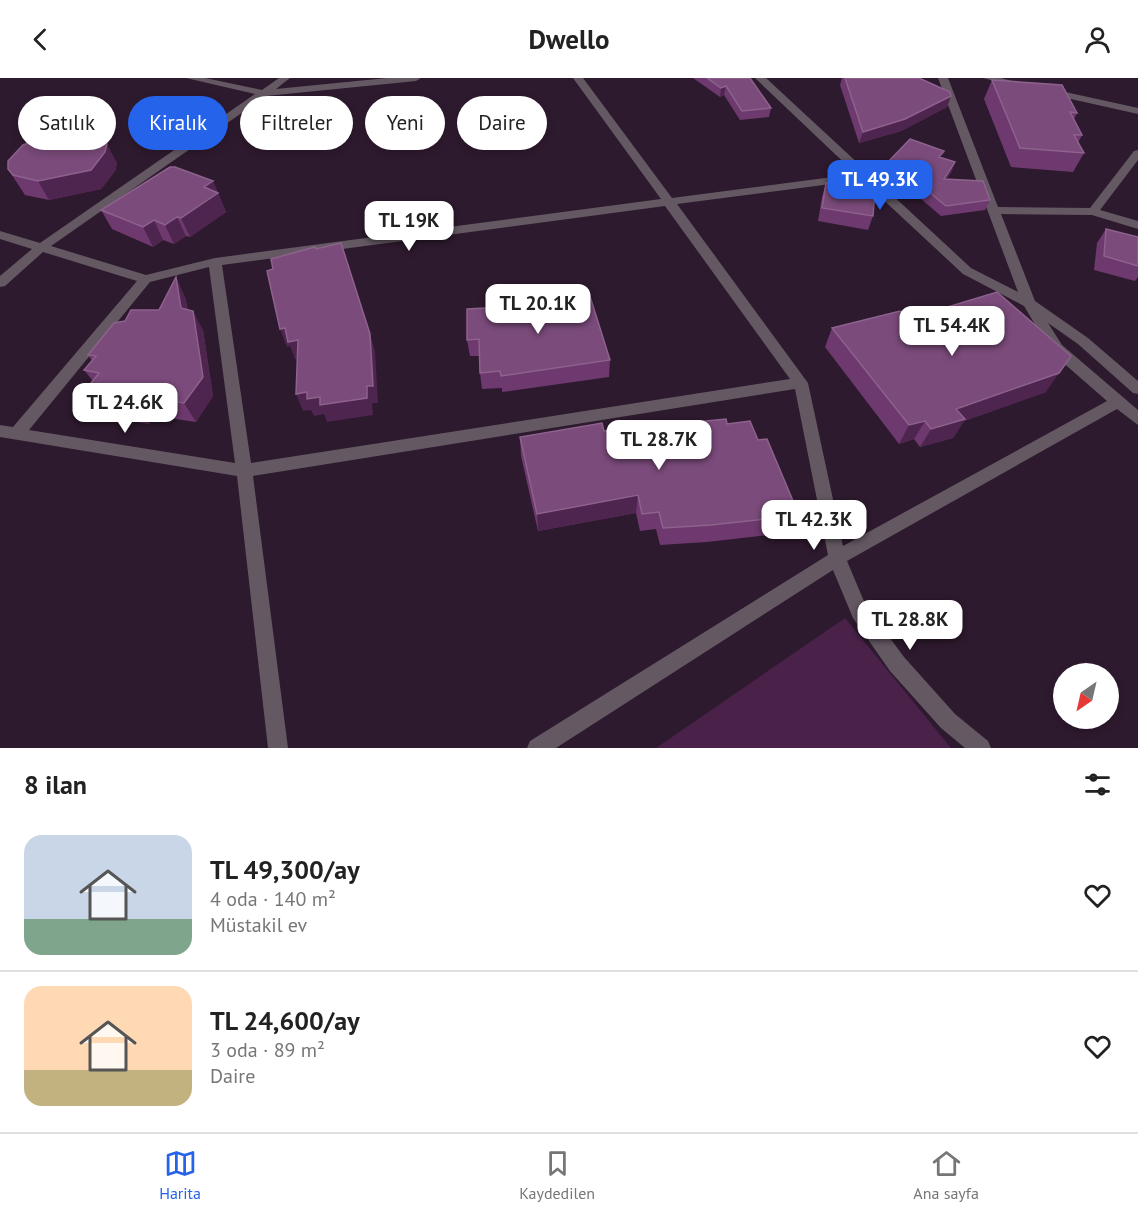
<!DOCTYPE html>
<html lang="tr">
<meta charset="utf-8">
<style>
body{margin:0;font-family:"PT Sans",sans-serif;background:#f2f2f2;color:#222;height:100vh;display:flex;flex-direction:column;font-size:22px;white-space:nowrap}
*{box-sizing:border-box;margin:0}
p{font-size:20px;color:#767676}
.icon{flex:none;width:33px;height:33px;fill:none;stroke:currentColor;stroke-width:2;stroke-linecap:round;stroke-linejoin:round}
.map{position:relative;height:670px;overflow:hidden}
.sheet{display:flex;flex-direction:column;background:#fff;flex:1}
.sheet>*{flex:none}
.guide{position:absolute;left:18px;top:18px;width:600px;height:54px;display:flex;gap:12px}
.needle{width:39px;rotate:214deg}
.buttons{position:absolute;left:1053px;top:585px;display:grid;gap:12px}
.buttons a{display:grid;place-items:center;width:66px;height:66px;border-radius:50%;background:#fff;box-shadow:0 3px 9px #0003;font-size:30px}
.price{position:absolute;translate:-50% -51px;padding:0 14px;border-radius:12px;background:#fff;color:#222;font-size:20px;line-height:39px;filter:drop-shadow(0 2px 3px #0008)}
.price::after{content:'';position:absolute;left:50%;top:36px;width:18px;height:14px;margin-left:-9px;background:inherit;clip-path:polygon(0 0,100% 0,50% 100%)}
.price.active{background:#2563eb;color:#fff}
ul{padding:0;list-style:none}
li{display:flex;align-items:center;gap:18px;height:150px;padding:0 24px}
li+li{border-top:2px solid #e0e0e0}
li span{display:grid;place-items:center;flex:none;width:168px;height:120px;border-radius:18px;color:#555}
li>.icon{margin-inline-start:auto}
span .icon{width:72px;height:72px;fill:#fffc;stroke-width:1}
li b{font-size:26px}
h2{display:flex;justify-content:space-between;align-items:center;height:72px;padding:0 24px;font-size:26px}
.tag{padding:0 21px;border-radius:27px;background:#fff;box-shadow:0 3px 9px #0003;font-size:21px;line-height:54px}
.tag.active{background:#2563eb;color:#fff}
header{display:flex;justify-content:space-between;align-items:center;height:78px;padding:0 24px;background:#fff;font-size:27px;font-weight:700}
.tab-bar{display:flex;justify-content:space-around;align-items:center;height:84px;border-top:2px solid #e0e0e0;background:#fff;font-size:16px;color:#767676}
.tab-bar a{display:grid;justify-items:center;gap:3px}
.tab-bar .active{color:#2563eb}
.map>svg:first-child{display:block}
</style>
<header><svg class="icon" aria-label="back" viewBox="0 0 24 24"><path d="M15 5l-7 7 7 7"/></svg>Dwello<svg class="icon" aria-label="person" viewBox="0 0 24 24"><circle cx="12" cy="8" r="4"/><path d="M4 21q1-7 8-7t8 7"/></svg></header>
<div class="map">
<svg width="1138" height="670" viewBox="0 0 1138 670">
<rect width="100%" height="100%" fill="#2e1a2e"/>
<path fill="#492149" d="M 845,540 L 951,670 L 656,670 Z"/>
<g fill="none" stroke-linecap="round" stroke-linejoin="round">
<path fill="#645963" fill-rule="evenodd" d="M 186,0 L 205,0 L 262,12 L 279,0 L 290,0 L 276,11 L 387,0 L 421,0 L 416,3 L 266,18 L 51,168 L 146,197 L 215,180 L 661,121 L 573,0 L 583,0 L 672,120 L 856,96 L 755,0 L 766,0 L 971,190 L 1018,214 L 938,0 L 948,0 L 998,129 L 1090,130 L 1134,73 L 1138,72 L 1138,82 L 1100,132 L 1138,143 L 1138,151 L 1092,137 L 1001,136 L 1035,223 L 1088,260 L 1138,303 L 1138,316 L 1133,315 L 1078,266 L 1048,245 L 1062,267 L 1138,332 L 1138,347 L 1117,331 L 847,483 L 866,528 L 904,579 L 955,636 L 988,663 L 991,670 L 965,670 L 941,650 L 890,593 L 853,540 L 833,492 L 556,670 L 527,670 L 530,663 L 828,477 L 795,311 L 253,398 L 288,670 L 268,670 L 237,398 L 0,359 L 0,347 L 13,349 L 137,203 L 43,174 L 5,208 L 0,209 L 0,198 L 32,171 L 0,161 L 0,153 L 40,165 L 255,16 ZM 862,102 L 963,196 L 1024,228 L 1052,275 L 1107,323 L 843,468 L 808,305 L 677,126 ZM 665,128 L 790,301 L 251,385 L 222,187 ZM 209,189 L 235,385 L 29,352 L 150,204 Z
M 983,0 L 1001,0 L 1026,7 L 1021,10 Z
M 1047,10 L 1138,30 L 1138,36 L 1044,15 L 1044,11 Z"/>
</g>
<path fill="#6e396e" d="M 693,0 L 750,0 L 771,30 L 769,39 L 740,42 L 724,17 L 720,19 Z
M 842,0 L 919,0 L 951,18 L 947,29 L 901,53 L 859,65 L 840,7 Z
M 992,2 L 1077,35 L 1074,41 L 1082,57 L 1078,65 L 1084,75 L 1073,94 L 1011,89 L 984,21 Z
M 941,80 L 955,84 L 951,95 L 946,101 L 990,122 L 985,132 L 941,138 L 887,92 L 890,82 Z
M 117,85 L 115,93 L 101,111 L 49,122 L 25,117 L 8,91 Z
M 213,103 L 226,134 L 190,159 L 186,158 L 174,166 L 163,162 L 153,169 L 112,151 L 101,132 Z
M 826,105 L 873,138 L 868,152 L 818,143 L 822,119 Z
M 1106,151 L 1138,159 L 1138,199 L 1135,203 L 1094,192 L 1097,165 Z
M 185,219 L 188,232 L 203,252 L 213,318 L 196,344 L 155,338 L 149,346 L 114,340 L 110,334 L 98,333 L 84,314 L 93,303 L 84,292 L 92,283 L 88,277 L 125,243 L 159,232 Z
M 538,219 L 610,282 L 609,299 L 502,314 L 502,310 L 482,311 L 480,295 L 480,278 L 470,278 L 467,262 L 538,227 Z
M 908,241 L 1046,314 L 964,343 L 953,360 L 920,369 L 914,361 L 899,366 L 825,269 L 832,250 Z
M 727,346 L 758,362 L 793,423 L 786,441 L 775,442 L 769,457 L 707,464 L 660,467 L 656,451 L 640,453 L 636,435 L 538,453 L 521,378 L 520,359 L 604,353 Z"/>
<path fill="#4e254e" d="M 726,8 L 724,17 L 720,19 L 721,10 Z
M 951,18 L 947,29 L 901,53 L 859,65 L 863,54 Z
M 107,66 L 117,85 L 115,93 L 101,111 L 49,122 L 38,103 Z
M 955,84 L 951,95 L 939,111 L 944,101 Z
M 213,103 L 226,134 L 190,159 L 181,140 L 204,109 Z
M 177,139 L 186,158 L 174,166 L 165,147 Z
M 154,142 L 163,162 L 153,169 L 143,149 Z
M 176,199 L 185,219 L 191,250 L 181,230 Z
M 193,233 L 203,252 L 213,318 L 196,344 L 184,325 Z
M 285,250 L 298,262 L 305,279 L 295,281 L 290,268 L 287,269 L 280,251 Z
M 370,256 L 375,273 L 378,325 L 372,325 L 373,337 L 327,344 L 324,336 L 314,338 L 311,332 L 303,333 L 296,316 L 367,308 Z
M 1071,278 L 1046,314 L 964,343 L 953,360 L 920,369 L 931,351 L 956,331 Z
M 143,319 L 155,338 L 149,346 L 137,327 Z
M 925,343 L 914,361 L 899,366 L 909,347 Z
M 638,417 L 636,435 L 538,453 L 537,436 Z"/>
<path fill="#7b4b7b" stroke="#8d628d" stroke-width="1.5" d="M 707,0 L 750,0 L 771,30 L 742,33 L 726,8 L 721,10 Z
M 845,0 L 919,0 L 950,14 L 951,18 L 905,41 L 863,54 Z
M 992,2 L 1062,7 L 1077,35 L 1070,34 L 1082,57 L 1074,57 L 1084,75 L 1020,70 Z
M 82,53 L 95,55 L 103,60 L 107,66 L 105,74 L 91,92 L 38,103 L 13,97 L 8,91 L 8,83 L 23,67 L 52,56 Z
M 910,61 L 944,73 L 939,79 L 955,84 L 944,101 L 983,103 L 990,122 L 946,128 L 890,82 Z
M 170,89 L 175,89 L 213,103 L 204,109 L 218,115 L 181,140 L 177,139 L 165,147 L 154,142 L 143,149 L 101,132 Z
M 826,105 L 875,113 L 873,138 L 822,130 Z
M 1106,151 L 1138,159 L 1138,188 L 1104,178 Z
M 341,165 L 370,256 L 373,308 L 367,308 L 367,320 L 320,327 L 320,319 L 307,321 L 307,314 L 296,316 L 298,262 L 288,264 L 285,250 L 280,251 L 267,193 L 273,191 L 271,181 L 315,169 L 316,171 Z
M 176,199 L 181,230 L 193,233 L 203,299 L 184,325 L 143,319 L 137,327 L 100,321 L 103,316 L 84,314 L 99,295 L 84,292 L 96,278 L 88,277 L 114,245 L 125,243 L 131,232 L 159,232 Z
M 588,212 L 610,282 L 501,298 L 500,293 L 480,295 L 479,261 L 467,262 L 467,231 L 540,227 L 538,219 Z
M 997,214 L 1071,278 L 1059,295 L 956,331 L 965,341 L 931,351 L 925,343 L 909,347 L 832,250 L 900,233 L 908,241 Z
M 726,341 L 727,346 L 750,343 L 758,362 L 767,361 L 793,423 L 771,426 L 776,440 L 711,447 L 663,450 L 659,434 L 642,436 L 638,417 L 537,436 L 520,359 L 602,345 L 604,353 Z"/>
</svg>
<div class="buttons">
<a><svg class="needle" viewBox="-14 -14 28 28"><path d="M0-13l5 13h-10z" fill="#e53935"/><path d="M0 13l5-13h-10z" fill="#767676"/></svg></a>
</div>
<b class="price active" style="left:880px;top:133px">TL 49.3K</b>
<b class="price" style="left:409px;top:174px">TL 19K</b>
<b class="price" style="left:538px;top:257px">TL 20.1K</b>
<b class="price" style="left:952px;top:279px">TL 54.4K</b>
<b class="price" style="left:125px;top:356px">TL 24.6K</b>
<b class="price" style="left:659px;top:393px">TL 28.7K</b>
<b class="price" style="left:814px;top:473px">TL 42.3K</b>
<b class="price" style="left:910px;top:573px">TL 28.8K</b>
<div class="guide">
<a class="tag">Satılık</a>
<a class="tag active">Kiralık</a>
<a class="tag">Filtreler</a>
<a class="tag">Yeni</a>
<a class="tag">Daire</a>
</div>
</div>
<section class="sheet">
<h2>8 ilan<svg class="icon" aria-label="filters" viewBox="0 0 24 24"><path d="M4 7h16M4 17h16"/><circle cx="9" cy="7" r="2"/><circle cx="15" cy="17" r="2"/></svg></h2>
<ul>
<li><span style="background:linear-gradient(#c9d6e8 70%,#7fa58c 0)"><svg class="icon" aria-label="home" viewBox="0 0 24 24"><path d="M3 11l9-7 9 7M6 9v11h12V9"/></svg></span><div><b>TL 49,300/ay</b><p>4 oda · 140 m²</p><p>Müstakil ev</p></div><svg class="icon" aria-label="heart" viewBox="0 0 24 24"><path d="M12 20l-8-8c-3-5 5-10 8-4 3-6 11-1 8 4z"/></svg></li>
<li><span style="background:linear-gradient(#ffd9b3 70%,#c2b280 0)"><svg class="icon" aria-label="home" viewBox="0 0 24 24"><path d="M3 11l9-7 9 7M6 9v11h12V9"/></svg></span><div><b>TL 24,600/ay</b><p>3 oda · 89 m²</p><p>Daire</p></div><svg class="icon" aria-label="heart" viewBox="0 0 24 24"><path d="M12 20l-8-8c-3-5 5-10 8-4 3-6 11-1 8 4z"/></svg></li>
</ul>
</section>
<nav class="tab-bar">
<a class="active"><svg class="icon" aria-label="map" viewBox="0 0 24 24"><path d="M3 6l6-2 6 2 6-2v14l-6 2-6-2-6 2zM9 4v14M15 6v14"/></svg>Harita</a>
<a><svg class="icon" aria-label="saved" viewBox="0 0 24 24"><path d="M7 4h10v16l-5-4-5 4z"/></svg>Kaydedilen</a>
<a><svg class="icon" aria-label="home" viewBox="0 0 24 24"><path d="M3 11l9-7 9 7M6 9v11h12V9"/></svg>Ana sayfa</a>
</nav>
